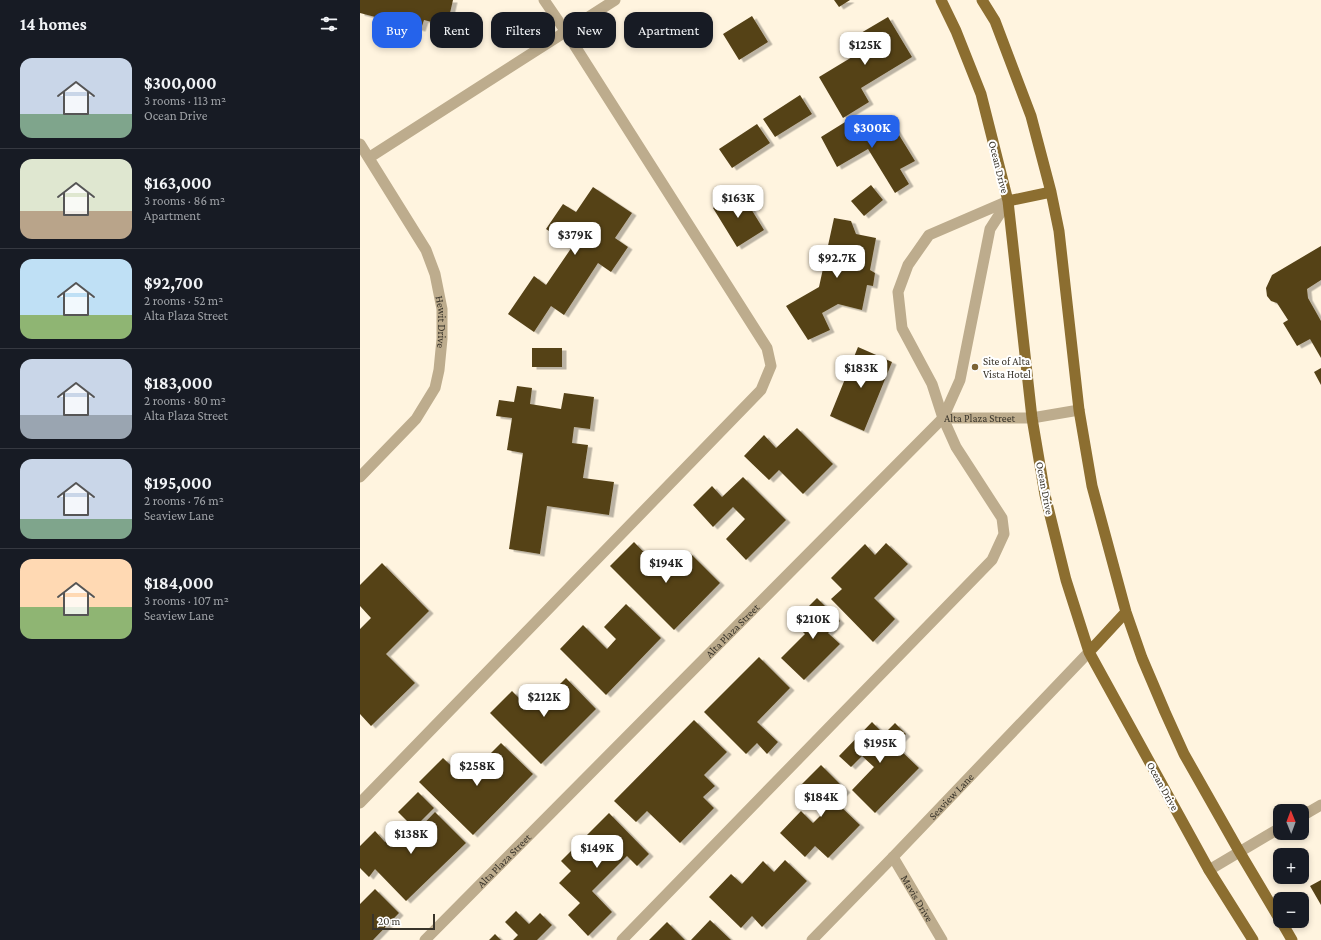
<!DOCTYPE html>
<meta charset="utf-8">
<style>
body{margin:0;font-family:"Crimson Pro",serif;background:#242831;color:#f1f3f6;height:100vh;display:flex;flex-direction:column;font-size:15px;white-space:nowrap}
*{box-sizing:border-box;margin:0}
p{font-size:13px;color:#9ea1a6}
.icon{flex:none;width:22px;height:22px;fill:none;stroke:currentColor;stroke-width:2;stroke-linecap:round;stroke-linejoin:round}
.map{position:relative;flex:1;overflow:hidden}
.details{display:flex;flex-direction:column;background:#171b24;width:360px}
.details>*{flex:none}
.guide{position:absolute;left:12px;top:12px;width:380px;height:36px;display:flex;gap:8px}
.needle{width:26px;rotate:359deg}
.tools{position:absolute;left:913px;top:804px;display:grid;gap:8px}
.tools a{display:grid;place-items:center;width:36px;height:36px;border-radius:8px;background:#171b24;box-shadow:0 2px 6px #0003;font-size:20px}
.scale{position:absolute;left:12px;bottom:10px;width:63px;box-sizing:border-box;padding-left:4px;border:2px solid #39342a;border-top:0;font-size:11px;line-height:14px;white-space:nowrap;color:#39342a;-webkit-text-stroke:3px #fff;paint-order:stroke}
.price{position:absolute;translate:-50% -34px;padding:0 9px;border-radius:8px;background:#fff;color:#222;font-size:13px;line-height:26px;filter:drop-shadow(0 1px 2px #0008)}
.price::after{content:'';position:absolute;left:50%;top:24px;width:12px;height:9px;margin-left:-6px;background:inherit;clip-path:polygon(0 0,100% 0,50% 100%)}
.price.current{background:#2563eb;color:#fff}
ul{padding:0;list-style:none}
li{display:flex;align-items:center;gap:12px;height:100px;padding:0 20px}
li+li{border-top:1px solid #363941}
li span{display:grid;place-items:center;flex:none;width:112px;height:80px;border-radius:12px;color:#555}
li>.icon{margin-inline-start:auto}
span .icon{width:48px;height:48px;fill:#fffc;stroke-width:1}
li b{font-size:17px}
h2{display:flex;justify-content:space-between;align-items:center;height:48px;padding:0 20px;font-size:17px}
.chip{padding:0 14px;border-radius:12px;background:#171b24;box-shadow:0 2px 6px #0003;font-size:14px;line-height:36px}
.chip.current{background:#2563eb;color:#fff}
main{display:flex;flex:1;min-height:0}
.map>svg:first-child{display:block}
</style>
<main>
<section class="details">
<h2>14 homes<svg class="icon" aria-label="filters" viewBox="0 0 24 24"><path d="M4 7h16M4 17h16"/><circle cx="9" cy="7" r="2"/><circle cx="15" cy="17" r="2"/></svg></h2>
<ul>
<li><span style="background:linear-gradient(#c9d6e8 70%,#7fa58c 0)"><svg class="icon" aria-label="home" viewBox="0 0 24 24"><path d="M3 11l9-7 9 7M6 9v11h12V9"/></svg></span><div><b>$300,000</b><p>3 rooms · 113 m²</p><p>Ocean Drive</p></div></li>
<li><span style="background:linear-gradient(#dfe7d0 65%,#b9a48a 0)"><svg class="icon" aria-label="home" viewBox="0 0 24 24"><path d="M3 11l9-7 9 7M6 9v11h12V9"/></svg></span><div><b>$163,000</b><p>3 rooms · 86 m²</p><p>Apartment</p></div></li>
<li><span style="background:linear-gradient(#bfe0f5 70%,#8fb573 0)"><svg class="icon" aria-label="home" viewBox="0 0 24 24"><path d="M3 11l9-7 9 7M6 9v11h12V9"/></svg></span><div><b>$92,700</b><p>2 rooms · 52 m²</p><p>Alta Plaza Street</p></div></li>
<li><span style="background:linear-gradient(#c9d6e8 70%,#9aa5b1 0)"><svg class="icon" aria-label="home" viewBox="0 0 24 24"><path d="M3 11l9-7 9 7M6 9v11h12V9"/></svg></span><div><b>$183,000</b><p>2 rooms · 80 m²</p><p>Alta Plaza Street</p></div></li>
<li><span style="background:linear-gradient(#c9d6e8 75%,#7fa58c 0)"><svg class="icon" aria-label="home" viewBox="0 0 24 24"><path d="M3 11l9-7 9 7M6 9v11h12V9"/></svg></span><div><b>$195,000</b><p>2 rooms · 76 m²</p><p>Seaview Lane</p></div></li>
<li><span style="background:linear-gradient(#ffd9b3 60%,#8fb573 0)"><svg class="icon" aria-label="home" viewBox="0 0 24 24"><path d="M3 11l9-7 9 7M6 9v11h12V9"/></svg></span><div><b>$184,000</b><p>3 rooms · 107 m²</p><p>Seaview Lane</p></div></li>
</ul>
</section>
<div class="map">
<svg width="961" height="940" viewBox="0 0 961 940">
<defs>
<filter id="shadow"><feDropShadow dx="4.5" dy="2.5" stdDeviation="0" flood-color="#0004"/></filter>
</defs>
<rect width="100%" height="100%" fill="#fff4df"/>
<path fill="#554219" filter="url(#shadow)" d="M 0,0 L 93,0 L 87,26 L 64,20 L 61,29 L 0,13 Z
M 474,0 L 490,0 L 479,7 Z
M 392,16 L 408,42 L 379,60 L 363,34 Z
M 528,17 L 552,57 L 501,88 L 509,102 L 483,118 L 459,77 L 497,54 L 489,40 Z
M 440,95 L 452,114 L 415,137 L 403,119 Z
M 528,117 L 555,161 L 540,169 L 549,184 L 535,193 L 508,149 L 477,167 L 461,137 L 490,119 L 499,134 Z
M 397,124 L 410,143 L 372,168 L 359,149 Z
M 511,185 L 523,200 L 504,216 L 491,201 Z
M 233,187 L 272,213 L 255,238 L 268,247 L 251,272 L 238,263 L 204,315 L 191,306 L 174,332 L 148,314 L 174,276 L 186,285 L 212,247 L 186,229 L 203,204 L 216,212 Z
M 380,191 L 404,230 L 377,247 L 353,208 Z
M 474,218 L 491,221 L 496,234 L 516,238 L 510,270 L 515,273 L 513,286 L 507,285 L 502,310 L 478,304 L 462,313 L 470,330 L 448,340 L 426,306 L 459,287 Z
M 961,246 L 961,280 L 947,289 L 948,298 L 961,321 L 961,358 L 950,339 L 937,346 L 923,323 L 928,320 L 917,303 L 911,301 L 907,296 L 906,288 L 912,275 Z
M 498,347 L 532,362 L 504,431 L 470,416 Z
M 172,348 L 202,348 L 202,367 L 172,367 Z
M 961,368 L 961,385 L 954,372 Z
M 157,386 L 172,388 L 170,404 L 201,409 L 204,393 L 234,397 L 230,429 L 214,427 L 212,443 L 228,445 L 223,478 L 254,482 L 249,515 L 187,506 L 180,554 L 149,549 L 163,453 L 147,450 L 152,418 L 136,416 L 139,400 L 154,402 Z
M 437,428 L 473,464 L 443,494 L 419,470 L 409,480 L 384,456 L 404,435 L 416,448 Z
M 383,477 L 426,520 L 386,560 L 366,539 L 385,519 L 373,507 L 353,527 L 333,505 L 352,486 L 362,497 Z
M 274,542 L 306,575 L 329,552 L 360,583 L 314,630 L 250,566 Z
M 526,543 L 548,564 L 514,598 L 535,619 L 513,642 L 471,599 L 482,589 L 471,578 L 505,544 L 515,555 Z
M 22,563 L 69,611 L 26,654 L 55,683 L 11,726 L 0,714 L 0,629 L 11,618 L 0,606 L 0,585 Z
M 457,598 L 480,621 L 468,633 L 480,644 L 444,680 L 421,658 L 445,634 L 433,622 Z
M 266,604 L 301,638 L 246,695 L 200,649 L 223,625 L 247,649 L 256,639 L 244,627 Z
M 399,657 L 430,688 L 397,722 L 418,742 L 407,754 L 397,743 L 386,754 L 344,712 Z
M 206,678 L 236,709 L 181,764 L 130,713 L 152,691 L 162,701 L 173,690 L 183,701 Z
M 334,720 L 367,752 L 344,775 L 355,786 L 343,797 L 354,808 L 320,843 L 287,811 L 276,822 L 254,801 Z
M 512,722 L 524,734 L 535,723 L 546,734 L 535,745 L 559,768 L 515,813 L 492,790 L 514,767 L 502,756 L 491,767 L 479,756 Z
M 141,743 L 173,774 L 113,835 L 59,782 L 83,758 L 105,779 Z
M 461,765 L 486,790 L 475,801 L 500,825 L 468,858 L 455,846 L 445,857 L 420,833 L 441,811 L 453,823 L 464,812 L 439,787 Z
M 58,792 L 74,808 L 54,828 L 38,812 Z
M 75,812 L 106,843 L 46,901 L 15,869 L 9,877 L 0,868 L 0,846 L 15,831 L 25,842 L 39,829 L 49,839 Z
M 249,813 L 289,854 L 277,866 L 267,856 L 232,891 L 252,912 L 228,936 L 208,915 L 220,903 L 199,883 L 211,871 L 201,861 Z
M 425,860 L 447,881 L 402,927 L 392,916 L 381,928 L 349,897 L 371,874 L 382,884 L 403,861 L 414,872 Z
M 961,880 L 961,905 L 950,886 Z
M 15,889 L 39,913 L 13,940 L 0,940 L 0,904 Z
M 156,911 L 169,924 L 180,913 L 192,925 L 177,940 L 153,940 L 158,935 L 145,922 Z
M 350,920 L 371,940 L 331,940 Z
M 307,922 L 325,940 L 289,940 Z
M 135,934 L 141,940 L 129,940 Z"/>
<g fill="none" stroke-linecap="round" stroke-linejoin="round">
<path stroke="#bdac8d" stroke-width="11" d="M 0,803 L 401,390 L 411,366 L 407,348 L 206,32 L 184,0
M 262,940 L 632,560 L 644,534 L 642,518 L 596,447 L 583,418 L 572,384 L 542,328 L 538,292 L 548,265 L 569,235 L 648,201"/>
<g stroke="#bdac8d" stroke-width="11">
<path id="s1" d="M 0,144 L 66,250 L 75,274 L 82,309 L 82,339 L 79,370 L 75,388 L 56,419 L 0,477"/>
<path d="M 10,157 L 255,0"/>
<path d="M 583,418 L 600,380 L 630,229 L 648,201"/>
<path d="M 942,816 L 961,805"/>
<path id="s2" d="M 533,857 L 582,940"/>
<path d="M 849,870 L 920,828"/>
<path id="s3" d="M 65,940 L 583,418 L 672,418 L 719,410"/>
<path id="s4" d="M 452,940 L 533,857 L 729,652"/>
</g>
<path stroke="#8c6e30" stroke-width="11" d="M 581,0 L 596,31 L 621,94 L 648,201 L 672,418 L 685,495 L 706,580 L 729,652 L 849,870 L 893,940
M 622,0 L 635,21 L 671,116 L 691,192 L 699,231 L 719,410 L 732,486 L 766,612 L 782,658 L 805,712 L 824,754 L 879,851 L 920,920
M 648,201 L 691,192
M 729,652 L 766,612
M 921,921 L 932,940"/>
</g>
<circle fill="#7c6334" stroke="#fff" stroke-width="1.5" cx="615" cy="367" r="4"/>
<g text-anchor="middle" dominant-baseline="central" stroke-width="4" stroke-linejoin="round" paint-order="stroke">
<g font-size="11" fill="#39342a" stroke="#fff">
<text transform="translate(639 167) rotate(76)">Ocean Drive</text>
<text stroke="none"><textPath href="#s1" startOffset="199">Hewit Drive</textPath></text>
<text stroke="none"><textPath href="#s3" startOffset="772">Alta Plaza Street</textPath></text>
<text transform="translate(685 488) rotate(79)">Ocean Drive</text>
<text stroke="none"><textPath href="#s3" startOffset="436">Alta Plaza Street</textPath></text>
<text transform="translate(803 786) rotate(61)">Ocean Drive</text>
<text stroke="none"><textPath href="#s4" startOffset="200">Seaview Lane</textPath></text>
<text stroke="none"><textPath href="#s3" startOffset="112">Alta Plaza Street</textPath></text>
<text stroke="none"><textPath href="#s2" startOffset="48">Mavis Drive</textPath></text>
</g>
<g font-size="11" fill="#39342a" stroke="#fff" text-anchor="start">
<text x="623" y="361">Site of Alta<tspan x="623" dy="13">Vista Hotel</tspan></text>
</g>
</g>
</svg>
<div class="tools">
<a><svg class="needle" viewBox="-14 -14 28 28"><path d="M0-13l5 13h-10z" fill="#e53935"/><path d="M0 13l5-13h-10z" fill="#9ea1a6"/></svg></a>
<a>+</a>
<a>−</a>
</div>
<div class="scale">20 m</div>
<b class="price" style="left:505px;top:66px">$125K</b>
<b class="price current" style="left:512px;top:149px">$300K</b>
<b class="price" style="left:378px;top:219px">$163K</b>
<b class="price" style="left:215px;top:256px">$379K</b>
<b class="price" style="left:477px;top:279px">$92.7K</b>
<b class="price" style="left:501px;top:389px">$183K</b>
<b class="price" style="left:306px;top:584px">$194K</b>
<b class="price" style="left:453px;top:640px">$210K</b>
<b class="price" style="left:184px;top:718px">$212K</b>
<b class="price" style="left:520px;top:764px">$195K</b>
<b class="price" style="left:117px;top:787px">$258K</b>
<b class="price" style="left:461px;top:818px">$184K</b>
<b class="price" style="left:51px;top:855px">$138K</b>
<b class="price" style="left:237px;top:869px">$149K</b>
<div class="guide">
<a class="chip current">Buy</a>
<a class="chip">Rent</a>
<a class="chip">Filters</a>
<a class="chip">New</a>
<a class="chip">Apartment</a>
</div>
</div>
</main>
